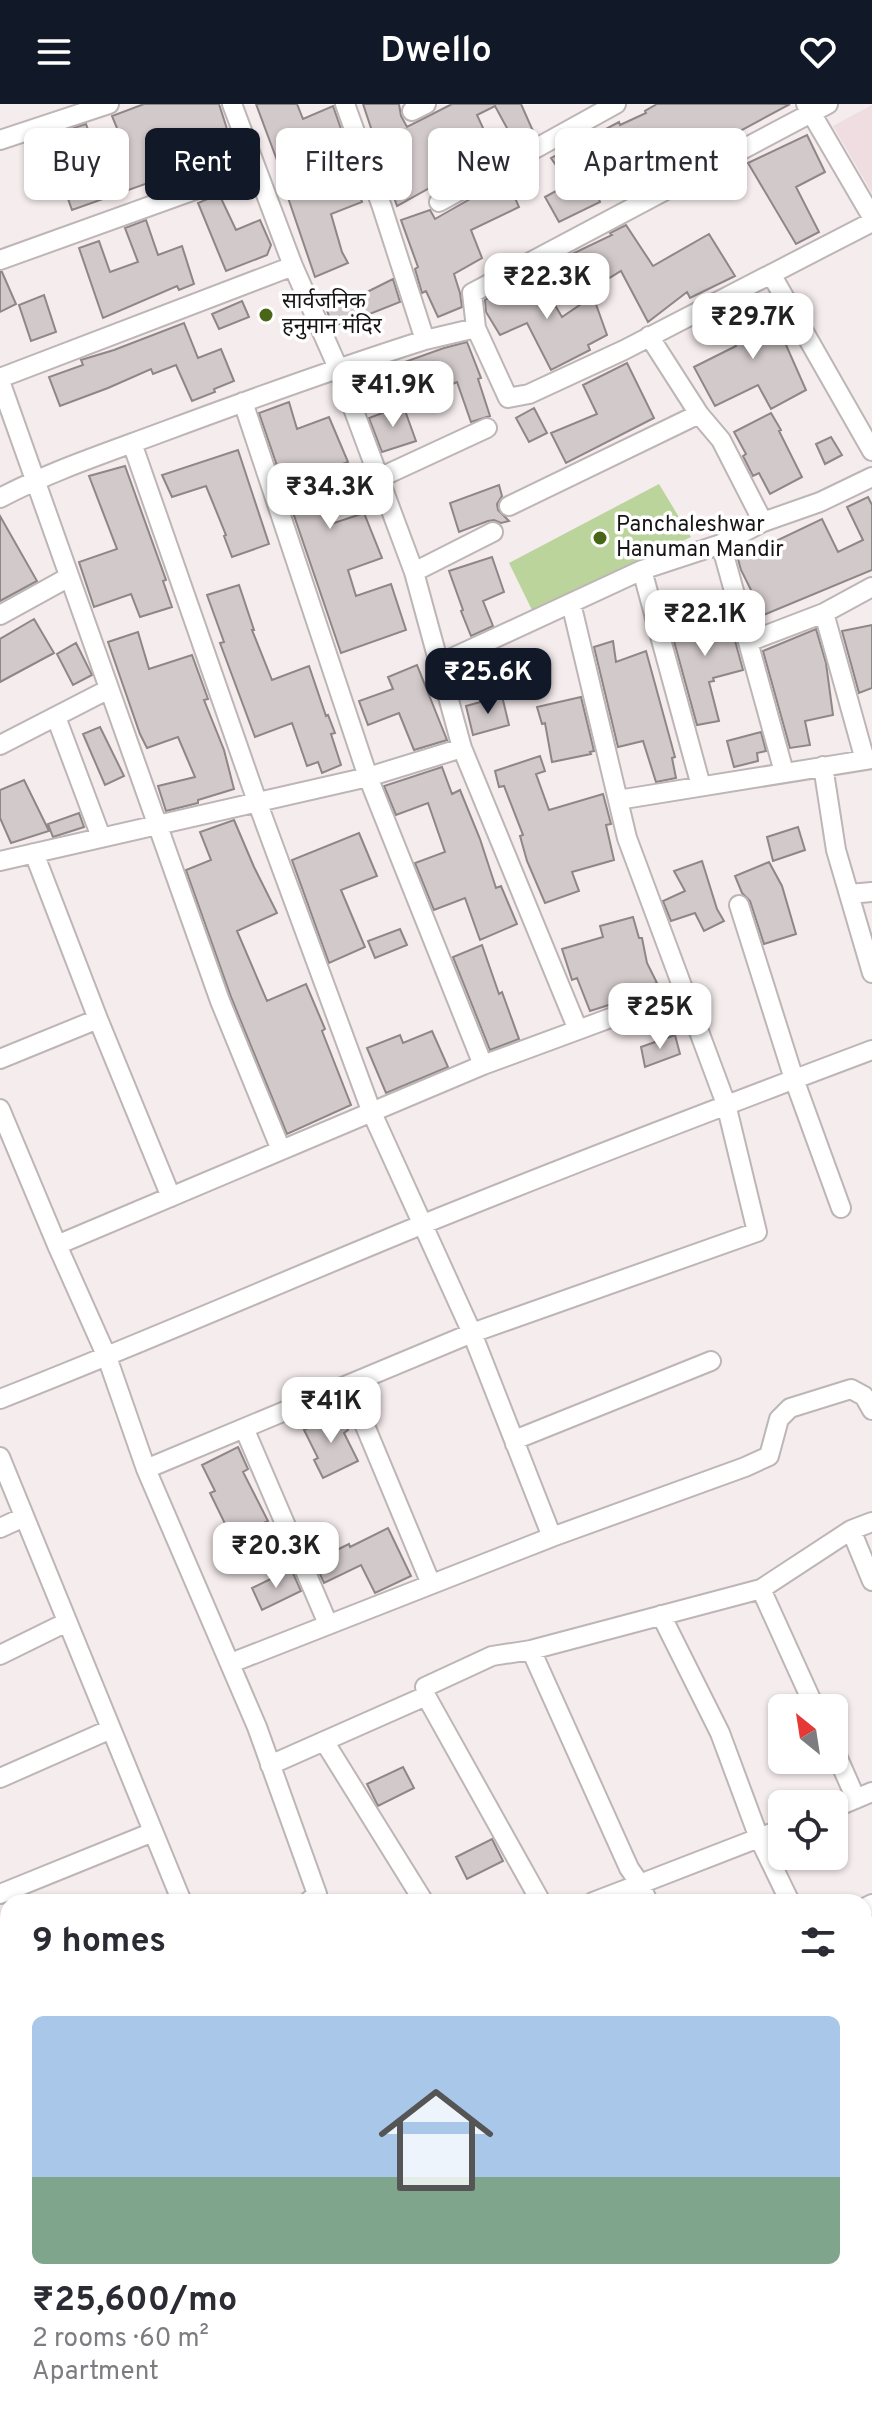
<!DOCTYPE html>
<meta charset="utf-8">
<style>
body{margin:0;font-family:Overpass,"Noto Sans Devanagari",sans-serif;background:#f2f2f3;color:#2b2b33;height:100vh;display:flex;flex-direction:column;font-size:30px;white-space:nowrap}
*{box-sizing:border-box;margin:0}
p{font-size:26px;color:#7c7c81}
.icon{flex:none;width:44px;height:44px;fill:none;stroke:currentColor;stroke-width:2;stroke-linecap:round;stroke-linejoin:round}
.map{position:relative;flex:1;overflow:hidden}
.sheet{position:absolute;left:0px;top:1790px;width:872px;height:536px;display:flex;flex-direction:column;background:#fff;border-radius:24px 24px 0 0;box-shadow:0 2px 6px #0004}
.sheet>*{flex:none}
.hud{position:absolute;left:24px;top:24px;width:824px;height:72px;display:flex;gap:16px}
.needle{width:52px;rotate:330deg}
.controls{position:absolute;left:768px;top:1590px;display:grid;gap:16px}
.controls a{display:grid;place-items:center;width:80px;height:80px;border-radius:12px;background:#fff;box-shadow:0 2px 6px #0004;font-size:40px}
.price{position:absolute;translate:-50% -68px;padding:0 18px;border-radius:16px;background:#fff;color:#222;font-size:26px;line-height:52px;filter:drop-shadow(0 2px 4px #0008)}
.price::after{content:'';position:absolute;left:50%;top:48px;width:24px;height:18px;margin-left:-12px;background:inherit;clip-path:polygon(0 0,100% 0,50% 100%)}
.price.on{background:#111827;color:#fff}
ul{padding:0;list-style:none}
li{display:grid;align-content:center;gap:16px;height:424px;padding:0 32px}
li span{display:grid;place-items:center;height:248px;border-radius:12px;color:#555}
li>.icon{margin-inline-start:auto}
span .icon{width:144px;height:144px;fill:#fffc;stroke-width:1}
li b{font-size:34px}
h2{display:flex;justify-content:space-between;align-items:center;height:96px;padding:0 32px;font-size:34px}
.pill{padding:0 28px;border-radius:12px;background:#fff;box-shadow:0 2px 6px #0004;font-size:28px;line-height:72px}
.pill.on{background:#111827;color:#fff}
header{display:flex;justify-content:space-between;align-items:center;height:104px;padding:0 32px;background:#111827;color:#fff;font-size:36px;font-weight:600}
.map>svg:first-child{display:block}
</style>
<header><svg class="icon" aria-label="menu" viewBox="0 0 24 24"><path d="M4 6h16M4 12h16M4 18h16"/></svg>Dwello<svg class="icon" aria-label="heart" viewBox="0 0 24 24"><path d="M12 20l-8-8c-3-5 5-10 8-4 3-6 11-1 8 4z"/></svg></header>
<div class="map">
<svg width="872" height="2326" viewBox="0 0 872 2326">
<rect width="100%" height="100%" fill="#f5eced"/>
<path fill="#efdde1" d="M 872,1 L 872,89 L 833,22 Z"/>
<path fill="#bad49c" d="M 659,380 L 691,433 L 533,508 L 509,459 Z"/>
<path fill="#d2c9ca" stroke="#8f8688" stroke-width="2" d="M 144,0 L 219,0 L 235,50 L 205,59 L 182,69 L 183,71 L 163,77 L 162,74 L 72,106 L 46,33 L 86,20 L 99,57 L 126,46 L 112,12 Z
M 256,0 L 297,0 L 303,15 L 333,2 L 349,48 L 317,59 L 327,90 L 356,79 L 362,98 L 331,110 L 342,148 L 348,159 L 315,173 L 282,76 L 284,75 Z
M 363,0 L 399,0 L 401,12 L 407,23 L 452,0 L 521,0 L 533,27 L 514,37 L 495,2 L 477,11 L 494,48 L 397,102 L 385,67 L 382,68 L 381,64 L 375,46 L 378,45 Z
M 657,0 L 790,0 L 694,52 L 693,50 L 666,62 L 649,72 L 646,67 L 599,95 L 600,98 L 559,118 L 545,93 L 569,80 L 551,54 L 619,18 L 620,21 L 646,9 L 645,7 Z
M 807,31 L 825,68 L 796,83 L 819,128 L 796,140 L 748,59 Z
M 508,78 L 519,103 L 471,126 L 482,154 L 454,170 L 460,189 L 462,203 L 438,213 L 426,187 L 422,189 L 415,165 L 418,163 L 401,116 L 430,106 L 435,115 L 486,86 Z
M 219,90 L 236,126 L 260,116 L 271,141 L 267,151 L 226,167 L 198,99 Z
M 146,116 L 158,151 L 182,142 L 194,180 L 179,186 L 177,182 L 103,214 L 79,144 L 99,137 L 110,168 L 138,158 L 125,124 Z
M 626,121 L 653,162 L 709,130 L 735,172 L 690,194 L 687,188 L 648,218 L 621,167 L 588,187 L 568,152 L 612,131 L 610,129 Z
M 0,168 L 2,168 L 16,200 L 0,208 Z
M 536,169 L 562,213 L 593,192 L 607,231 L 588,241 L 590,246 L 551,266 L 527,219 L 500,231 L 486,208 L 485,196 L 502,186 L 503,188 Z
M 393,175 L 400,198 L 362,213 L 362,209 L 333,223 L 323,196 L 347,189 L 349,197 Z
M 44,191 L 56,228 L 31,237 L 19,201 Z
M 759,195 L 773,220 L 779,217 L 792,238 L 786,241 L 806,286 L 771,305 L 758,281 L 715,302 L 694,263 L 736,242 L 735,240 L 740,237 L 726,210 Z
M 242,197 L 249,213 L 219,225 L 212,210 Z
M 184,219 L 198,254 L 221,245 L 234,277 L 214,285 L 215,288 L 192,297 L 176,261 L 153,270 L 151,265 L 108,284 L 60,302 L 49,273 L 83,261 L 81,256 L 114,246 Z
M 467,238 L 481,274 L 478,275 L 490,312 L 471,318 L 457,278 L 413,297 L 399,260 L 444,244 Z
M 627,259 L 654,314 L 566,359 L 551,329 L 597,310 L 583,281 Z
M 289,298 L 297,325 L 329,313 L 348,358 L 314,370 L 331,420 L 364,409 L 382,454 L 348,466 L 356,492 L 391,480 L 406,526 L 341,549 L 259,309 Z
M 403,301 L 416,337 L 382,348 L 369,314 Z
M 534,304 L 547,329 L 529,338 L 516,314 Z
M 771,309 L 781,326 L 779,327 L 802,373 L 770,390 L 759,369 L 753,372 L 743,352 L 746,350 L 734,328 Z
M 831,333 L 842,351 L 825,360 L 816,340 Z
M 238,346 L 269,440 L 232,453 L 224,432 L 226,431 L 206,382 L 172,393 L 162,371 Z
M 125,362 L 166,476 L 163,477 L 172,503 L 140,513 L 131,490 L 94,503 L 79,458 L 117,445 L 89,372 Z
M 499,381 L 502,392 L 497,400 L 498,406 L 509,417 L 501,419 L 494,416 L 488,417 L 459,428 L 450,399 Z
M 868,393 L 872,401 L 872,466 L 754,515 L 747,490 L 752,488 L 741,466 L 738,455 L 822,415 L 838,448 L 863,436 L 847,403 Z
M 0,412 L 37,477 L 0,497 Z
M 492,453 L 504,488 L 483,497 L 493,522 L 471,532 L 461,507 L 463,506 L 449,467 Z
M 239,481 L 254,526 L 252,526 L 272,576 L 309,562 L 326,612 L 328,611 L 335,629 L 331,630 L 341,661 L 322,669 L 318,658 L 307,662 L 292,619 L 255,633 L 220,539 L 224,538 L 207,491 Z
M 726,504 L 743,566 L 713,574 L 714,577 L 709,578 L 719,617 L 697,621 L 669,519 Z
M 34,515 L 54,549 L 0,578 L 0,535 Z
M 872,521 L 872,584 L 859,589 L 842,527 Z
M 816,525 L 826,559 L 833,611 L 805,617 L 810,641 L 790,644 L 763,547 Z
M 138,528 L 149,565 L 192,551 L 208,595 L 204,596 L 224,646 L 234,685 L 198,696 L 198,699 L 166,707 L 158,682 L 195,673 L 178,633 L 147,644 L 140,630 L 108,538 Z
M 613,537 L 616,558 L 646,547 L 675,653 L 672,654 L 676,674 L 656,678 L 643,637 L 618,643 L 594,543 Z
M 76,539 L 92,571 L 73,581 L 57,550 Z
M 417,561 L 447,636 L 414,646 L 399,609 L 368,621 L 359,597 L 393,585 L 388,573 Z
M 502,592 L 509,621 L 473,631 L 466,602 Z
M 581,593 L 594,647 L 590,648 L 591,650 L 552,658 L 545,619 L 542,620 L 537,603 Z
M 100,623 L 124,672 L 105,681 L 83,630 Z
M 761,628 L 766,647 L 757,649 L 758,657 L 734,663 L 727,637 Z
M 540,652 L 545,667 L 536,670 L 549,706 L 603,690 L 611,720 L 606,721 L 614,756 L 572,768 L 579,787 L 545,799 L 527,757 L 520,732 L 523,731 L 504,682 L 499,683 L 495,667 Z
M 442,663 L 452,690 L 460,686 L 480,735 L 496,784 L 501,782 L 517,820 L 480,836 L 465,794 L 434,806 L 415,759 L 445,748 L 428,699 L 396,711 L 384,682 Z
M 24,676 L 49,727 L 11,739 L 0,714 L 0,686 Z
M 79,709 L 84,723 L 53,733 L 48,720 Z
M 234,716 L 254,763 L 277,809 L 237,827 L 267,897 L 306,880 L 325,925 L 322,927 L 351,1001 L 287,1030 L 231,893 L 186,766 L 211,756 L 200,728 Z
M 798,723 L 805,746 L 773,757 L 767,733 Z
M 359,729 L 377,772 L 341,786 L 365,843 L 329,859 L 292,756 Z
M 702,757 L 717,805 L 724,817 L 704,827 L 695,809 L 671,817 L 663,797 L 685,787 L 674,767 Z
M 769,758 L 782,782 L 796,830 L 764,840 L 750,797 L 742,789 L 735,772 Z
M 633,813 L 639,834 L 642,834 L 647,859 L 657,879 L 613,893 L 615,899 L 590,907 L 577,874 L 572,876 L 562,845 L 603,833 L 600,822 Z
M 400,825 L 407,841 L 375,854 L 368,837 Z
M 482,841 L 499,890 L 502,888 L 519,935 L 490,946 L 453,853 Z
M 432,927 L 448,963 L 386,989 L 367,944 L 400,931 L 403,939 Z
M 675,931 L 680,950 L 645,963 L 641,943 Z
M 339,1308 L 348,1326 L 344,1329 L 358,1357 L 323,1374 L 314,1356 L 318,1354 L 304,1326 Z
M 238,1343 L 248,1365 L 243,1368 L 268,1417 L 232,1434 L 210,1389 L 215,1387 L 202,1361 Z
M 388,1424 L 411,1472 L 375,1489 L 361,1461 L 324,1479 L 314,1457 L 349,1440 L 350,1443 Z
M 287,1467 L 289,1469 L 292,1467 L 301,1487 L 262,1506 L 252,1484 Z
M 403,1663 L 414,1684 L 378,1702 L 367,1680 Z
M 492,1735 L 503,1757 L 467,1775 L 456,1753 Z"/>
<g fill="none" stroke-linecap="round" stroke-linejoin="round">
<g stroke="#bdb5b6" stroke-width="22">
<path id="minor" d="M 806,0 L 872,113
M 828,0 L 472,189 L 476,224 L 508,294 L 529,290 L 624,246 L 872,118
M 412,7 L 426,0
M 0,36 L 109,0
M 439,98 L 616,0
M 0,156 L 256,64
M 771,170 L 872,347
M 649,232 L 699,310 L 721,336 L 763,418
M 425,236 L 476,224
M 0,274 L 293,162
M 0,277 L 220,897 L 281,1046
M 243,298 L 368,673 L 483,961
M 132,339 L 258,700 L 372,1009 L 472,1229 L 552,1433 L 231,1559
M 379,374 L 487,324
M 0,394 C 53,366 109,348 165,327 C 251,295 337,264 425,236 L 382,103 L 345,0
M 509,402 L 699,310
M 721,440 L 784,668
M 642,466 L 701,682
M 414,468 L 493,428
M 824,509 L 865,656
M 0,511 L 69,473
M 748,538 L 824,509 L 872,483
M 439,560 L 642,466 L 721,440 L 763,418 L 820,398 L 872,373
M 56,613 L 101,733
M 0,641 L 109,585
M 823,662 L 836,746 L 872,869
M 618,696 L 872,655
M 34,749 L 98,915 L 171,1093
M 0,757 L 368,673 L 462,644
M 849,790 L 872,788
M 739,801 L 794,975 L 841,1104
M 578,926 L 683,887
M 0,955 L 98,915
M 0,1005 L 57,1141 L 483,961 L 578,926 L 462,644 L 414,468 L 338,264 L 293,162 L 232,0
M 57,1141 L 107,1253 L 146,1365 L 257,1623 L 317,1790 L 308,1798
M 348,1281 L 431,1480
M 0,1295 C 143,1239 284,1177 426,1119 C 574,1059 723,1002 872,946
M 244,1324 L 328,1520
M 515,1340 L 517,1335 L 711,1257
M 0,1353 L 182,1798
M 146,1365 L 472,1229 L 757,1128 L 726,1000 L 627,734 L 571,499
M 872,1418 L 851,1426 L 872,1477
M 0,1424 L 24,1413
M 552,1433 L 745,1363 L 769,1352 L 779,1315 L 790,1304 L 851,1285 L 864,1292 L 872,1306
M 761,1485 L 851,1426
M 661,1511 L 720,1629 L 759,1734 L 790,1798
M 531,1546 L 629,1764 L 640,1780 L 593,1798
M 0,1551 L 67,1518
M 425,1583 L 492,1552 L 531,1546 L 761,1485 L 815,1604
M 324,1637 L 424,1798
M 834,1645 L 856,1695
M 270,1661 L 426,1592 L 541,1798
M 0,1674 L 111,1625
M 834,1704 L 872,1688
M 0,1790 L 153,1728
M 648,1798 L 640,1780 L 782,1725
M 864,1804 L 872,1800
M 864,1915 L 872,1912
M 0,1930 L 8,1927
M 864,1979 L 872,1996
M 0,2054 L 8,2050
M 864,2197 L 870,2200 L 872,2205
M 864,2299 L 872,2296
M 108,2318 L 111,2326
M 390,2318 L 393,2326
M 677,2318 L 680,2326
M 196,2326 L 211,2322
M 484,2326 L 504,2318
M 783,2326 L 807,2318"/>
</g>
<use href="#minor" stroke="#fff" stroke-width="18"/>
</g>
<g fill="#486518" stroke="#fff" stroke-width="3">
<circle cx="266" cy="211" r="8"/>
<circle cx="600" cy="434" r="8"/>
</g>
<g text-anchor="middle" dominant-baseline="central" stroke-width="7" stroke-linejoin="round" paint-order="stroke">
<g font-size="22" fill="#181516" stroke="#fff" text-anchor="start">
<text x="282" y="198">सार्वजनिक<tspan x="282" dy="25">हनुमान मंदिर</tspan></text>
<text x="616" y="421">Panchaleshwar<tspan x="616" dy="25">Hanuman Mandir</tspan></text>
</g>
</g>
</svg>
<div class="controls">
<a><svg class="needle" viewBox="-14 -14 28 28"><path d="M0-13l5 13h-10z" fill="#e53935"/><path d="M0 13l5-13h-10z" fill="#7c7c81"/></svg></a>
<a><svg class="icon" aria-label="locate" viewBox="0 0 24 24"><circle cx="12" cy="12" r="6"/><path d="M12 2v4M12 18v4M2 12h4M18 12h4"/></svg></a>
</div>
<b class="price" style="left:547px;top:217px">₹22.3K</b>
<b class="price" style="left:753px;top:257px">₹29.7K</b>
<b class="price" style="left:393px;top:325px">₹41.9K</b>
<b class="price" style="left:330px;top:427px">₹34.3K</b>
<b class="price" style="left:705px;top:554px">₹22.1K</b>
<b class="price on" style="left:488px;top:612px">₹25.6K</b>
<b class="price" style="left:660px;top:947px">₹25K</b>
<b class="price" style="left:331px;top:1341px">₹41K</b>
<b class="price" style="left:276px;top:1486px">₹20.3K</b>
<div class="hud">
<a class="pill">Buy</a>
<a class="pill on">Rent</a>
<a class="pill">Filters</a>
<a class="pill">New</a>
<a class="pill">Apartment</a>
</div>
<section class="sheet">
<h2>9 homes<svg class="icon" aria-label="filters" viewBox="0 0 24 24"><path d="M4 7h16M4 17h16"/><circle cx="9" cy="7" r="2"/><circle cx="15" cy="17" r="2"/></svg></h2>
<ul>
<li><span style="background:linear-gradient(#a9c7e8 65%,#7fa58c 0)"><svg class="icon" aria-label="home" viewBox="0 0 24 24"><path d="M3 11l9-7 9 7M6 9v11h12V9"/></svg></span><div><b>₹25,600/mo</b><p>2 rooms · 60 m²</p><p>Apartment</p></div></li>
</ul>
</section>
</div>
